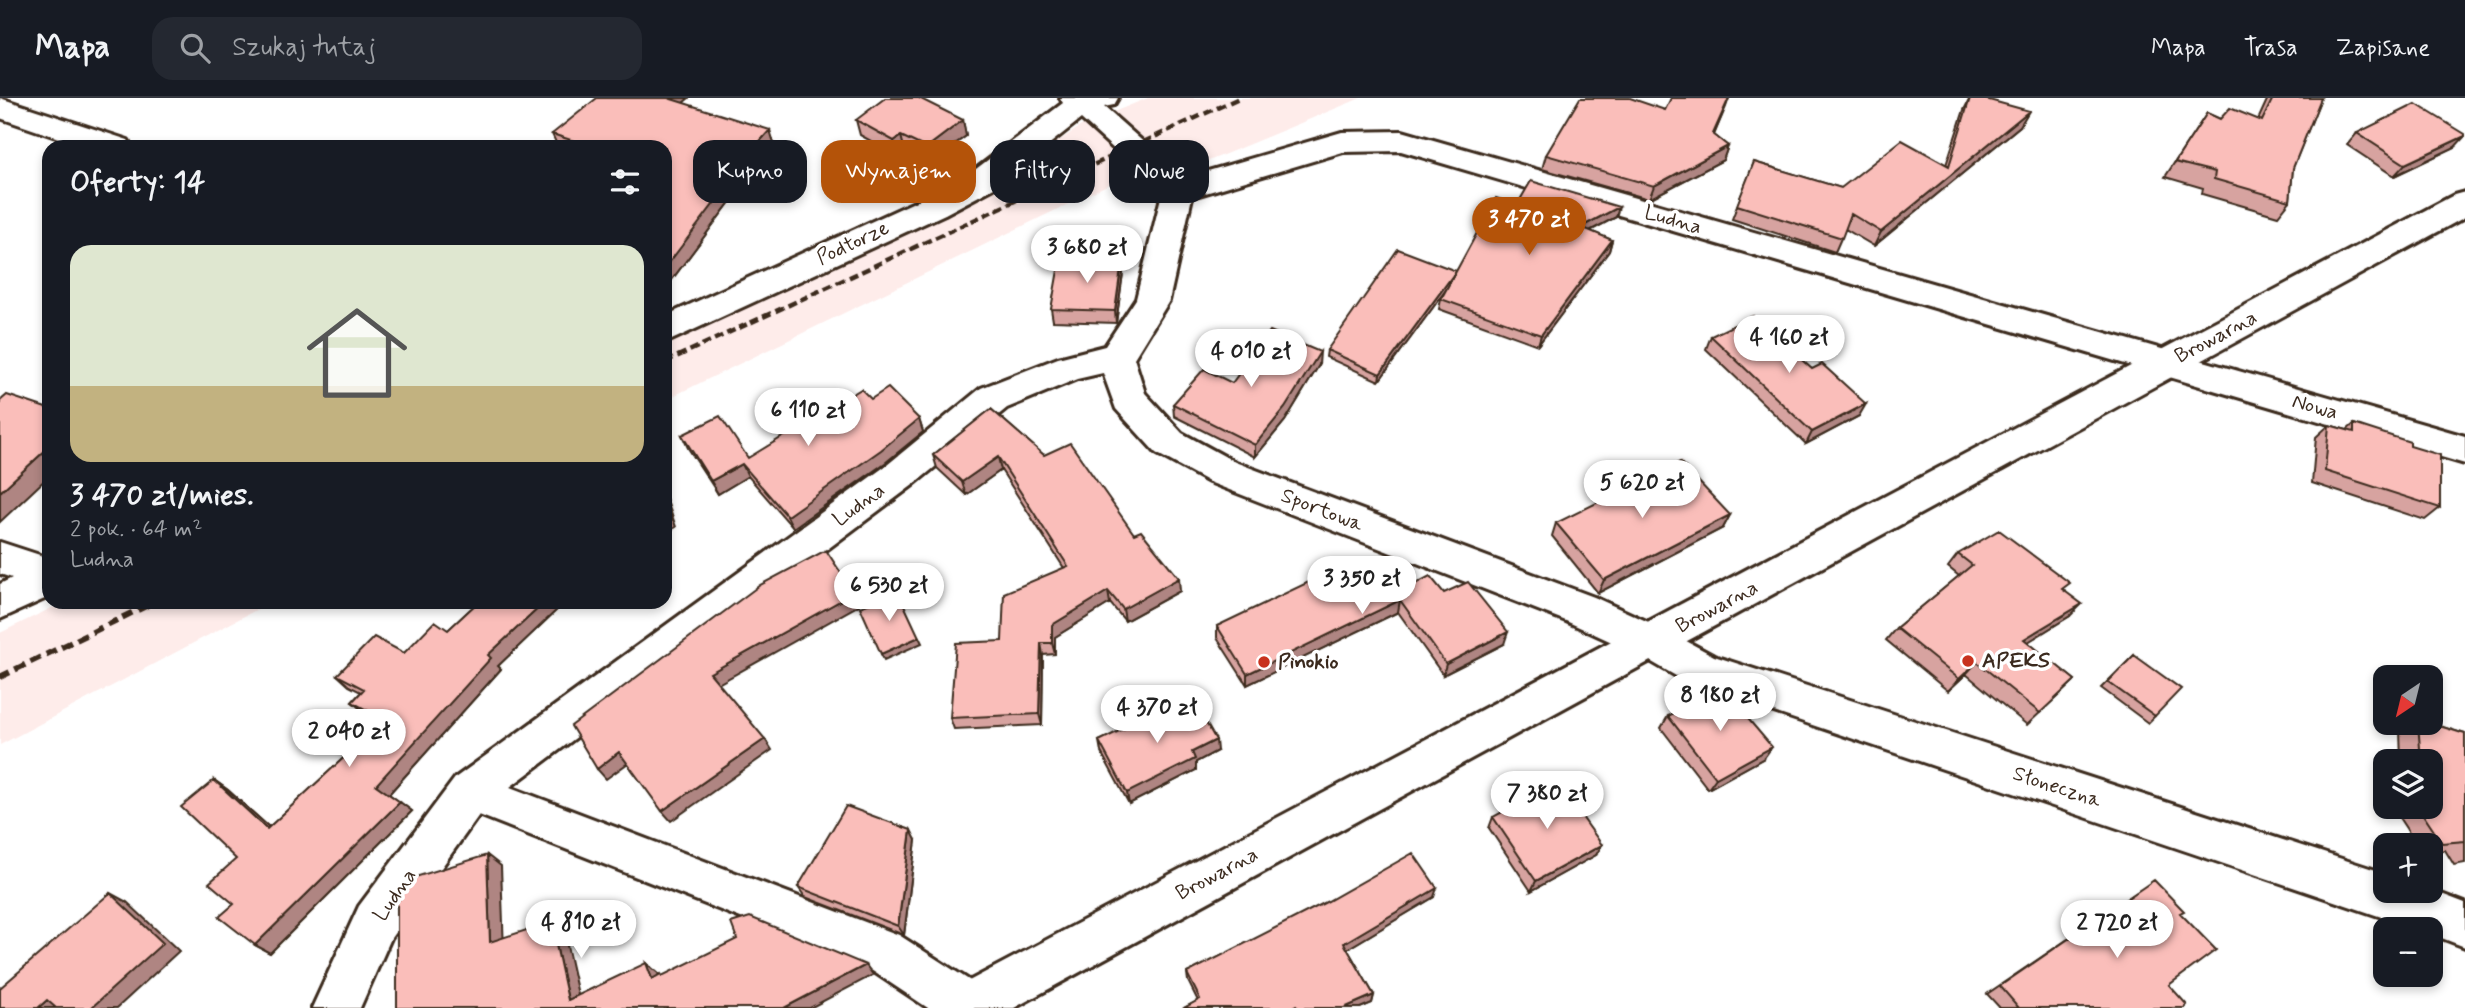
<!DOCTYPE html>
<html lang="pl">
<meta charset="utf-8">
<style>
body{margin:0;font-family:Mynerve,sans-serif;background:#242831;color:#f1f3f6;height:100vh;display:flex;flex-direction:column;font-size:26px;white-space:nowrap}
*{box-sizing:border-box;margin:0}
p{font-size:23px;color:#9ea1a6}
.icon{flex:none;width:38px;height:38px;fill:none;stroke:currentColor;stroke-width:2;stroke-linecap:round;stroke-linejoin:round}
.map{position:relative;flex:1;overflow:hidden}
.drawer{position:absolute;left:42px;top:42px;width:630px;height:469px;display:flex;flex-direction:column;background:#171b24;border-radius:21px;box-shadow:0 4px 10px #0003}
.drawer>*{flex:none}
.top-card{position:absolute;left:693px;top:42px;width:665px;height:63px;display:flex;gap:14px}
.needle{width:46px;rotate:215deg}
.tools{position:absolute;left:2373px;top:567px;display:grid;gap:14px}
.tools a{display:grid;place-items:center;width:70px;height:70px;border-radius:14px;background:#171b24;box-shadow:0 4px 10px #0003;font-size:35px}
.price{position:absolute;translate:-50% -60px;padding:0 16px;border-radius:24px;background:#fff;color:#222;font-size:23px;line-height:46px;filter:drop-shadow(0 2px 4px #0008)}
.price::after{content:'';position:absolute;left:50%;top:42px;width:21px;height:16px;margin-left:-10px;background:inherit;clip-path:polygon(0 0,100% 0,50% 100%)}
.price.active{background:#b45309;color:#fff}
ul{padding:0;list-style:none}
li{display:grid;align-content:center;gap:14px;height:371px;padding:0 28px}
li span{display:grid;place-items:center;height:217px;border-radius:21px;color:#555}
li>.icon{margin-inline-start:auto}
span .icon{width:126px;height:126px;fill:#fffc;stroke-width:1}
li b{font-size:30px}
h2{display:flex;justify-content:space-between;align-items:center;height:84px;padding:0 28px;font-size:30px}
.pill{padding:0 24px;border-radius:21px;background:#171b24;box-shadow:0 4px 10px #0003;font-size:24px;line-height:63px}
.pill.active{background:#b45309;color:#fff}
header{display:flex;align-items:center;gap:42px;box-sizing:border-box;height:98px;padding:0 35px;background:#171b24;border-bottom:2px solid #363941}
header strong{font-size:33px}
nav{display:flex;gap:38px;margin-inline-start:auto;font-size:24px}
.search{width:490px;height:63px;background:#242831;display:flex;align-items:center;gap:18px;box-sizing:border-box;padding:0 24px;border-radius:21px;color:#9ea1a6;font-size:26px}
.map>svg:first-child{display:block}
</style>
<header>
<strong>Mapa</strong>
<div class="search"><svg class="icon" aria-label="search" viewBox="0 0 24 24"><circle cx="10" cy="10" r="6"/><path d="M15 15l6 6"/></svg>Szukaj tutaj</div>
<nav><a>Mapa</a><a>Trasa</a><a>Zapisane</a></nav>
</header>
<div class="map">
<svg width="2465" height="910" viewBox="0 0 2465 910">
<rect width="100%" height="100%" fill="#fff"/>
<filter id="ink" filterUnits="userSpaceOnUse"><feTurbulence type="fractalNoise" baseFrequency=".0143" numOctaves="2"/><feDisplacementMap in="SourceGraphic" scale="14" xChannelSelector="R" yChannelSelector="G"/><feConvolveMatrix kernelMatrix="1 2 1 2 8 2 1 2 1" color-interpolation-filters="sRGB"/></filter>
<g filter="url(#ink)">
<path fill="#feecea" d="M 1148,0 L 1361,0 L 1194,69 L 1134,74 L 665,302 L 665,246 L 967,104 L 1084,26 Z
M 64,504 L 271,504 L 0,647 L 0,535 Z"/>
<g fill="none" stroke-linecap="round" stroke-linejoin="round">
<g stroke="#3b2a1e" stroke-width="6">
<path id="street" d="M 0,0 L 128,42 L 132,49 L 85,49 L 0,20 Z
M 1060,0 L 1118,0 L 1114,7 L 1104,9 L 1184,80 L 1342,34 L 1402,33 L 2465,338 L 2465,366 L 1401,53 L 1343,54 L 1192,99 L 1169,203 L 1134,260 L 1145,295 L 1182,335 L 1235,364 L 1594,499 L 1666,532 L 1714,558 L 2376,772 L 2385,776 L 2385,793 L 2431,792 L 2465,805 L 2465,849 L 2431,836 L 2431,831 L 2417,831 L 1688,585 L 1638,556 L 1566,523 L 1209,384 L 1156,355 L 1116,311 L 1103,275 L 1077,281 L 1007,310 L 913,387 L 510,689 L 899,837 L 986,893 L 993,910 L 928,910 L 868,870 L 479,717 L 391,840 L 360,910 L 312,910 L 359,808 L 455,680 L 887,367 L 981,290 L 1058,260 L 1105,248 L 1136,201 L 1162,95 L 1081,21 L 994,90 L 945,116 L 665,245 L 665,218 L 923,100 L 972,74 L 1063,5 Z
M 0,444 L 49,460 L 49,499 L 0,521 L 0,486 L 12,480 L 0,476 Z"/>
</g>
<g stroke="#3b2a1e" stroke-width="6">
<path id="secondary" d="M 2465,94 L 2465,119 L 1014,910 L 943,910 L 950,893 L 2454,97 Z"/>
</g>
<use href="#street" fill="#fff" fill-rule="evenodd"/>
<use href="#secondary" fill="#fff" fill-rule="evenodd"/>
<path stroke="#3b2a1e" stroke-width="4.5" stroke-dasharray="9 4.5" stroke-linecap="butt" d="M 665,264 L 1239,0"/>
<path stroke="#3b2a1e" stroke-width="6" stroke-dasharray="11 6" stroke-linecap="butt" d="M 0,579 L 154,504"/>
</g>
<path fill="#d7a3a0" stroke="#3b2a1e" stroke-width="2" d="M 1729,0 L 1714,37 L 1728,48 L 1723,62 L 1649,101 L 1542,71 L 1546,57 L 1665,12 Z
M 1970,0 L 1982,0 L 2020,28 L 1874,148 L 1845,131 L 1835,154 L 1732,121 L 1754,64 L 1841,90 L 1946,67 L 1964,12 Z
M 2268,0 L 2321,0 L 2293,70 L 2290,103 L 2278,118 L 2202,96 L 2203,90 L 2165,79 L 2207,15 L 2220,21 L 2258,22 Z
M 683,5 L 774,45 L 728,97 L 730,104 L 665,191 L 665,49 L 558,49 L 552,36 Z
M 856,22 L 963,22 L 966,38 L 929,65 L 905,53 L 898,58 L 860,37 Z
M 2357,35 L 2455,49 L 2394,78 L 2347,47 Z
M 1517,107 L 1616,119 L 1590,133 L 1612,142 L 1609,153 L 1538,247 L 1439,211 L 1441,201 L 1444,194 L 1379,283 L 1326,259 L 1327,252 L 1456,173 Z
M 1122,163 L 1123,175 L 1116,225 L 1053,223 L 1051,211 Z
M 1711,238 L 1812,271 L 1859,318 L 1806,346 L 1706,251 Z
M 1319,267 L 1285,323 L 1255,359 L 1174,318 L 1173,306 L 1232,285 Z
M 871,301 L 919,321 L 923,334 L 885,365 L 793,430 L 748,378 L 718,396 L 688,350 L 682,337 L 748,360 Z
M 991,311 L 1134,436 L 1180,493 L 1125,523 L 1110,505 L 1055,539 L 1055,556 L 1043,557 L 1042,627 L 954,631 L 950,620 L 1064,470 L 1001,372 L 966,397 L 937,370 L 933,357 Z
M 2354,326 L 2410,348 L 2440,410 L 2425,422 L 2312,385 L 2316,339 L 2329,327 L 2347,332 Z
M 1730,417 L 1723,430 L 1598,495 L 1552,438 L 1556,425 Z
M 1958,456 L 2064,492 L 2070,518 L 2027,544 L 2075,582 L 2027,627 L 1966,576 L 1948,593 L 1886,542 L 1896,530 L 1959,478 L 1948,469 Z
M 1417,485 L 1444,495 L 1504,546 L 1443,577 L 1398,514 L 1247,587 L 1217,540 L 1217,528 L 1326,501 Z
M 478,504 L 556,504 L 560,509 L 498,568 L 501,571 L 389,696 L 412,713 L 270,855 L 255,847 L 234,806 L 236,761 L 214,682 L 228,692 L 269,729 L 363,642 L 355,635 L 371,618 L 364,614 L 352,604 L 361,594 L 349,588 L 337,577 L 404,555 L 448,532 Z
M 2134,557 L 2155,618 L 2148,625 L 2101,590 Z
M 1169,616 L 1217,653 L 1196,664 L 1196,672 L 1129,706 L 1101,654 L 1099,643 Z
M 1668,618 L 1764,660 L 1708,691 L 1661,630 Z
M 2412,625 L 2430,625 L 2465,636 L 2465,765 L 2454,767 L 2445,752 L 2431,754 L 2431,747 L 2417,747 L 2392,709 L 2431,709 L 2431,663 L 2401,663 L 2400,632 Z
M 2385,686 L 2385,699 L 2379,689 Z
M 1493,719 L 1596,757 L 1531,793 L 1489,730 Z
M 916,742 L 904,837 L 805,799 L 798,789 Z
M 2140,792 L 2180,815 L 2169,887 L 2184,910 L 2000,910 L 1987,896 Z
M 1434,799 L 1347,851 L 1374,897 L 1372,905 L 1360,910 L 1184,910 L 1198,903 L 1188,883 L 1187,875 Z"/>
<path fill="#af8582" stroke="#3b2a1e" stroke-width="2" d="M 668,0 L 689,0 L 673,13 Z
M 1729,0 L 1726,9 L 1708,50 L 1713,36 Z
M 2029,13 L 2020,28 L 1874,148 L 1881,134 Z
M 963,22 L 966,38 L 929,65 L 926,50 Z
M 770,32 L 774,45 L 728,97 L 730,104 L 665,191 L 665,170 L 718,90 Z
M 901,38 L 905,53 L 898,58 L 894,43 Z
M 2465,38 L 2455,49 L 2394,78 L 2405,66 Z
M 1728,48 L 1723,62 L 1649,101 L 1654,88 Z
M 1619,109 L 1616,119 L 1578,139 L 1581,129 Z
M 1612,142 L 1609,153 L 1538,247 L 1541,237 Z
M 1122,163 L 1123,175 L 1116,225 L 1115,213 Z
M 1456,173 L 1454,181 L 1379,283 L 1380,276 Z
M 1320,254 L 1319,267 L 1285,323 L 1255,359 L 1255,347 Z
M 1866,306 L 1859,318 L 1806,346 L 1812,334 Z
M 919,321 L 923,334 L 885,365 L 793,430 L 787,418 Z
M 49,349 L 49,378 L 0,424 L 0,394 Z
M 998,359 L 1001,372 L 966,397 L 962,384 Z
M 742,366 L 748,378 L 718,396 L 711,383 Z
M 665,397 L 676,429 L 665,435 Z
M 1730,417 L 1723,430 L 1598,495 L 1604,482 Z
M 1179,480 L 1180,493 L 1125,523 L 1123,511 Z
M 1108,493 L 1110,505 L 1055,539 L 1055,556 L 1052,545 L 1052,527 Z
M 854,495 L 859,507 L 718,586 L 710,575 Z
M 1400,502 L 1398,514 L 1247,587 L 1247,576 Z
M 545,504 L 556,504 L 560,509 L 498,568 L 501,571 L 388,697 L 376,687 L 488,557 Z
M 2082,506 L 2070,518 L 2012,554 L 2024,541 Z
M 1508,534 L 1504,546 L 1443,577 L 1446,566 Z
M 919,539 L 922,545 L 884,562 L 881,556 Z
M 1041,545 L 1043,557 L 1042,627 L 1039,616 Z
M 1977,564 L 1966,576 L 1948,593 L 1959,581 Z
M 765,641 L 772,652 L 671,723 L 662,713 Z
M 1216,642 L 1217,653 L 1196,664 L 1196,672 L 1129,706 L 1127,695 L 1192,654 Z
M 1772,649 L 1764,660 L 1708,691 L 1716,680 Z
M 619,654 L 628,665 L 606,681 L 597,671 Z
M 214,682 L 228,692 L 281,740 L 267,731 Z
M 400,704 L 412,713 L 270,855 L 255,847 Z
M 911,732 L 916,742 L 904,837 L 898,828 Z
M 1602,747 L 1596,757 L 1531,793 L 1536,783 Z
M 487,757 L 501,768 L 504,854 L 490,844 Z
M 1437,790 L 1434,799 L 1342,854 L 1344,845 Z
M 110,795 L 127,804 L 179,853 L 117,910 L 91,910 Z
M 551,824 L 564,834 L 581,910 L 568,902 Z
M 646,865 L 658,875 L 663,891 L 652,881 Z
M 866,867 L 873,877 L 810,910 L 784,910 Z
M 1374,897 L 1372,905 L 1360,910 L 1344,910 Z
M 47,902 L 65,910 L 38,910 Z"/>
<path fill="#fabeba" stroke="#3b2a1e" stroke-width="2" d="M 597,0 L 668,0 L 770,32 L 718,90 L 725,91 L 665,170 L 665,49 L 593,49 L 552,36 Z
M 885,0 L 919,0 L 963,22 L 926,50 L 901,38 L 894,43 L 856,22 Z
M 1580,0 L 1630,0 L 1665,12 L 1671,0 L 1729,0 L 1713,36 L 1728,48 L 1654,88 L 1546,57 Z
M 1970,0 L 1982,0 L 2029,13 L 1881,134 L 1851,116 L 1842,140 L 1737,107 L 1754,64 L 1841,90 L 1902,42 L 1949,68 Z
M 2273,0 L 2321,0 L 2293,70 L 2290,103 L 2214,81 L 2215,74 L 2175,64 L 2207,15 L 2220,21 L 2230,10 L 2262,23 Z
M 2416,6 L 2465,36 L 2465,38 L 2405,66 L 2357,35 Z
M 1531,83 L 1619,109 L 1581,129 L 1612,142 L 1541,237 L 1441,201 L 1496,100 L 1517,107 Z
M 1398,151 L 1456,173 L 1380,276 L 1327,252 Z
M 1060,161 L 1122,163 L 1115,213 L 1051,211 Z
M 1753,218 L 1812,271 L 1822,266 L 1866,306 L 1812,334 L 1711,238 Z
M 1270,233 L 1320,254 L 1285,310 L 1255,347 L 1173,306 L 1204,271 L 1232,285 Z
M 888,290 L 919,321 L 881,352 L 787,418 L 742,366 L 711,383 L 682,337 L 720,318 L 748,360 L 861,291 L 871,301 Z
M 7,297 L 49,311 L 49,349 L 0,394 L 0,303 Z
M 991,311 L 1044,357 L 1070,345 L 1134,436 L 1141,433 L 1179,480 L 1123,511 L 1108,493 L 1052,527 L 1052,545 L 1041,545 L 1039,616 L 950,620 L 956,545 L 1002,543 L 1004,495 L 1068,468 L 998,359 L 962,384 L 933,357 Z
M 2354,326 L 2410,344 L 2410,348 L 2440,357 L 2440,410 L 2325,373 L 2329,327 L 2354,334 Z
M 1680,364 L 1730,417 L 1604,482 L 1556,425 Z
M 665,402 L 672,422 L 665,426 Z
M 1999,432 L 2070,485 L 2062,491 L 2082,506 L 2024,541 L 2075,582 L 2040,615 L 1977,564 L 1959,581 L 1896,530 L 1972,467 L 1958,456 Z
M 826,452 L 854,495 L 710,575 L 765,641 L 662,713 L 619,654 L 597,671 L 571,628 L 760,487 Z
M 1392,459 L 1417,485 L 1430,478 L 1444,495 L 1468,484 L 1508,534 L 1446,566 L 1400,502 L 1247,576 L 1217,528 L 1313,482 L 1326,501 Z
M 898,494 L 919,539 L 881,556 L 860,509 Z
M 478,504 L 545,504 L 488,557 L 491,560 L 376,687 L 400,704 L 255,847 L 219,819 L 234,806 L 209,785 L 236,761 L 181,709 L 214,682 L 267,731 L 365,640 L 355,635 L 374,616 L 352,604 L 364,591 L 337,577 L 374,539 L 404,555 L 435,523 L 448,532 Z
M 2134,557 L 2181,591 L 2155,618 L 2108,584 Z
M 1722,590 L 1772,649 L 1716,680 L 1668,618 Z
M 1194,604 L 1216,642 L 1192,654 L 1195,661 L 1127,695 L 1099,643 L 1165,610 L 1169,616 Z
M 2418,625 L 2430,625 L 2465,636 L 2465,743 L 2442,745 L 2418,709 L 2431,709 L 2431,663 L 2421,663 Z
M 1557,684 L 1602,747 L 1536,783 L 1493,719 Z
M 846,708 L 911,732 L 898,828 L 798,789 Z
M 1413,755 L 1437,790 L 1344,845 L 1374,897 L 1344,910 L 1298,910 L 1296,907 L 1291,910 L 1184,910 L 1200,901 L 1187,875 L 1328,803 Z
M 487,757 L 490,844 L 551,824 L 568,902 L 646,865 L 652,881 L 661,876 L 662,878 L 737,841 L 731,825 L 750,819 L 866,867 L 784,910 L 397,910 L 397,804 L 415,779 Z
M 2154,782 L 2184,813 L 2180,815 L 2216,852 L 2169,887 L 2187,907 L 2184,910 L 2019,910 L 2000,888 Z
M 110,795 L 163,845 L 91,910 L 56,910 L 47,902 L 38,910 L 0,910 L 0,890 Z"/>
</g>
<g fill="#c8321e" stroke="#fff" stroke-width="2.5">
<circle cx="1968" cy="563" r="7"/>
<circle cx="1264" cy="564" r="7"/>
</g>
<g text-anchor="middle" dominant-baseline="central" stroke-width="7" stroke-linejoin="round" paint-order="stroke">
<g font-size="21" fill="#3b2a1e" stroke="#fff">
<text transform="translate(1673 122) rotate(16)">Ludna</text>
<text transform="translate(853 145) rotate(-25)">Podtorze</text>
<text transform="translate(2216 239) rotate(-28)">Browarna</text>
<text transform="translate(2315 309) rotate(16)">Nowa</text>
<text transform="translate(859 407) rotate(-36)">Ludna</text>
<text transform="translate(1322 412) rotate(21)">Sportowa</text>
<text transform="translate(1717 509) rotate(-28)">Browarna</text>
<text transform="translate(2057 689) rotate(18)">Słoneczna</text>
<text transform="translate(1217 776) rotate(-28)">Browarna</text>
<text transform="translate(395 797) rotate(-55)">Ludna</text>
</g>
<g font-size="21" font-weight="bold" fill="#3b2a1e" stroke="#fff" text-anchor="start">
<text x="1982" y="563">APEKS</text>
<text x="1278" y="564">Pinokio</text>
</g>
</g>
</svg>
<div class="tools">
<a><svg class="needle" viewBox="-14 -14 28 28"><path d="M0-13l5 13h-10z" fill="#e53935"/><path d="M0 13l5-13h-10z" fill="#9ea1a6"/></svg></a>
<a><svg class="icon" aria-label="layers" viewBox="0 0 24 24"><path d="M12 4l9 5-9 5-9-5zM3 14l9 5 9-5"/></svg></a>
<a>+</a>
<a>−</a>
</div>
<b class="price active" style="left:1529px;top:159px">3 470 zł</b>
<b class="price" style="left:1087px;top:187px">3 680 zł</b>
<b class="price" style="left:1789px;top:277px">4 160 zł</b>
<b class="price" style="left:1251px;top:291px">4 010 zł</b>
<b class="price" style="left:808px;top:350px">6 110 zł</b>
<b class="price" style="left:1642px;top:422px">5 620 zł</b>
<b class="price" style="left:1362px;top:518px">3 350 zł</b>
<b class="price" style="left:889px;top:525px">6 530 zł</b>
<b class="price" style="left:1720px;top:635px">8 180 zł</b>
<b class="price" style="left:1157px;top:647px">4 370 zł</b>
<b class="price" style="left:349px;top:671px">2 040 zł</b>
<b class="price" style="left:1547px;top:733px">7 380 zł</b>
<b class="price" style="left:581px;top:862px">4 810 zł</b>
<b class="price" style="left:2117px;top:862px">2 720 zł</b>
<div class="top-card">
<a class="pill">Kupno</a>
<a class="pill active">Wynajem</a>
<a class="pill">Filtry</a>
<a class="pill">Nowe</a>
</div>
<section class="drawer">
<h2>Oferty: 14<svg class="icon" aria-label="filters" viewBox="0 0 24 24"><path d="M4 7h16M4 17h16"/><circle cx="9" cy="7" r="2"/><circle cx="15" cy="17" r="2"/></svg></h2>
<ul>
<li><span style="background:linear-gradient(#dfe7d0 65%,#c2b280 0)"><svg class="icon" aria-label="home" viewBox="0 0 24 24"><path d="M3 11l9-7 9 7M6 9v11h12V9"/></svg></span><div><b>3 470 zł/mies.</b><p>2 pok. · 64 m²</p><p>Ludna</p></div></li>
</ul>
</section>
</div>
